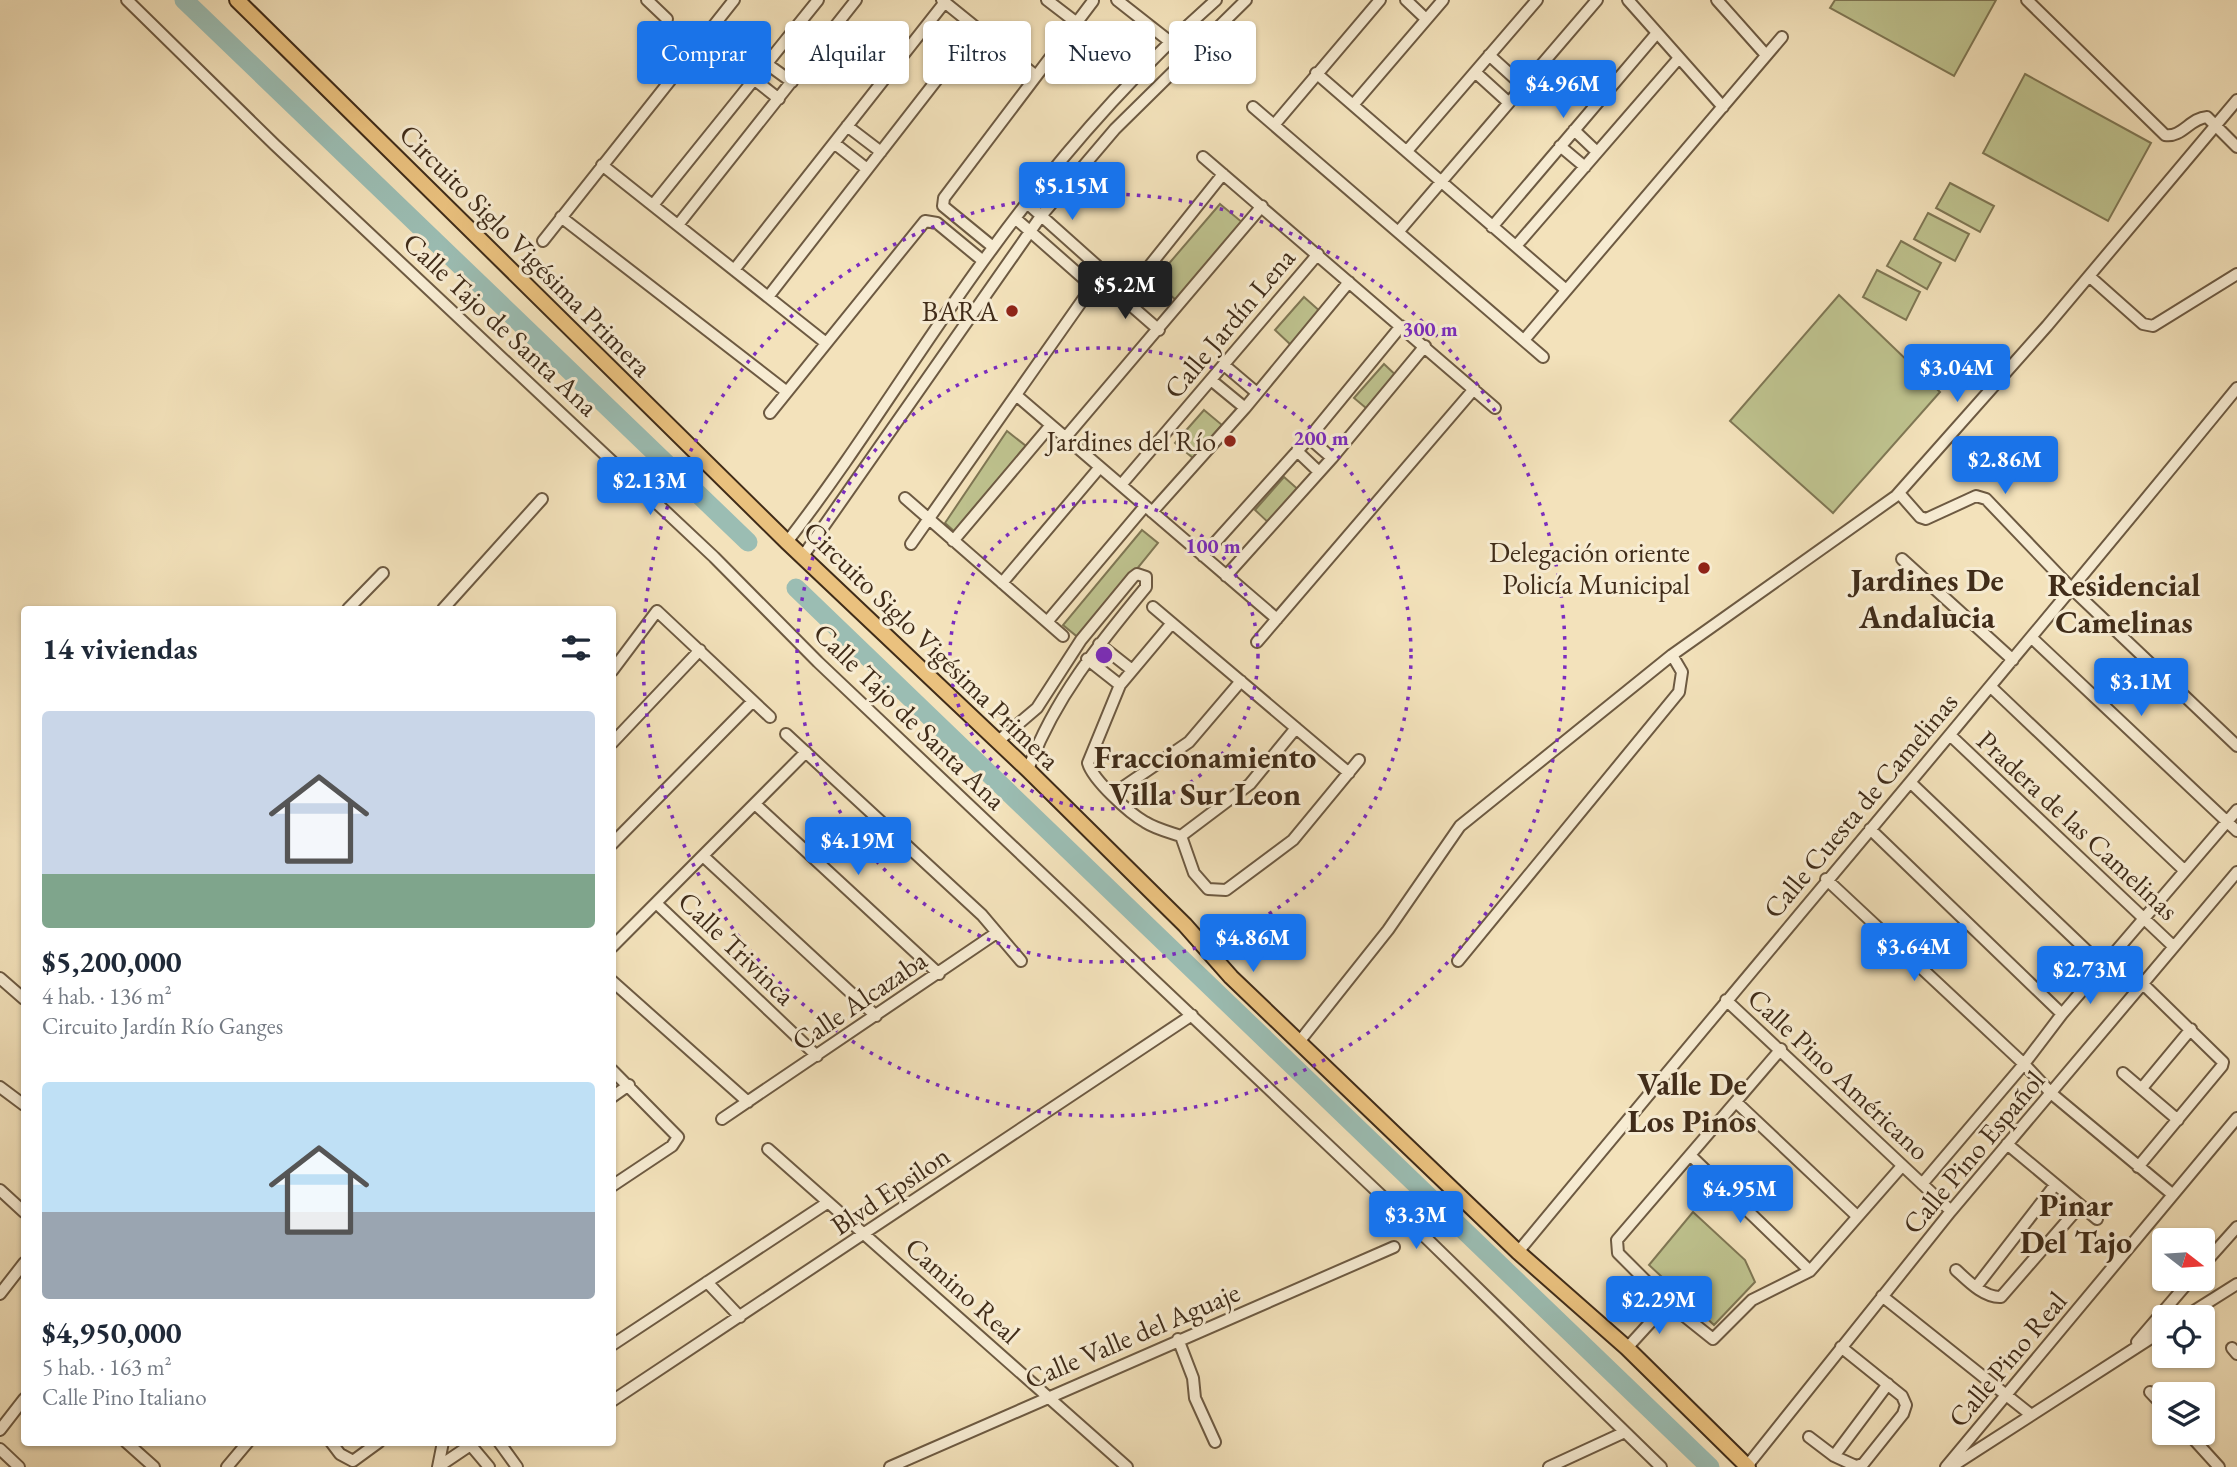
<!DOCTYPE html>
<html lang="es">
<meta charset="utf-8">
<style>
body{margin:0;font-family:"EB Garamond",serif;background:#f2f2f3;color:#1f2937;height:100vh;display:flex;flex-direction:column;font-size:26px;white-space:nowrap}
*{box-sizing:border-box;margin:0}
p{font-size:23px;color:#747a83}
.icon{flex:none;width:38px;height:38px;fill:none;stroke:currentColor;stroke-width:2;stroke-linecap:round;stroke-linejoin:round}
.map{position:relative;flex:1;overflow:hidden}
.panel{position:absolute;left:21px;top:606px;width:595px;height:840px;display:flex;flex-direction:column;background:#fff;border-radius:7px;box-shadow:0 2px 5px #0004}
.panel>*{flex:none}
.hud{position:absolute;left:637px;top:21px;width:665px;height:63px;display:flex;gap:14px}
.needle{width:46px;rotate:107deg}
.buttons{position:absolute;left:2152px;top:1228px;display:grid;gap:14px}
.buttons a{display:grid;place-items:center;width:63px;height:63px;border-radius:7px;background:#fff;box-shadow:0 2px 5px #0004;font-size:35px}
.price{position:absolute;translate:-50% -60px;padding:0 16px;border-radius:7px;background:#1a73e8;color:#fff;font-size:23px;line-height:46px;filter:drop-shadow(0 2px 4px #0008)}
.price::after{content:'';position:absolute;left:50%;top:42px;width:21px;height:16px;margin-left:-10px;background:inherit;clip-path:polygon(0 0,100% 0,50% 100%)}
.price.active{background:#222;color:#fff}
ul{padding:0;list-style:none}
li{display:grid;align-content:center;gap:14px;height:371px;padding:0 21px}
li span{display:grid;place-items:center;height:217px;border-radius:7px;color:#555}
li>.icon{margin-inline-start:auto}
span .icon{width:126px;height:126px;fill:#fffc;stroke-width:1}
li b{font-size:30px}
h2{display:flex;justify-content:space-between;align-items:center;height:84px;padding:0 21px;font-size:30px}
.chip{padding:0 24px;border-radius:7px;background:#fff;box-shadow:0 2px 5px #0004;font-size:24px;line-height:63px}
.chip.active{background:#1a73e8;color:#fff}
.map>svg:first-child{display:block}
</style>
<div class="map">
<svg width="2237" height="1467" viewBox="0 0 2237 1467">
<rect width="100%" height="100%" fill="#f3e2bb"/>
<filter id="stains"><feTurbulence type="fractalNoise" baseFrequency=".00286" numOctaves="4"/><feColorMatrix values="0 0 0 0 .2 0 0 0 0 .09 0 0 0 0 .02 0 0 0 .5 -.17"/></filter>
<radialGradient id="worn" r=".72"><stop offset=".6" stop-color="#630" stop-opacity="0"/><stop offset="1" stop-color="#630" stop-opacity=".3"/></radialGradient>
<path fill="#bec28e" stroke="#7f7754" stroke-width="2" d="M 1835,0 L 1996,0 L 1954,76 L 1830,8 Z
M 2025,74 L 2151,143 L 2108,221 L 1983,153 Z
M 1950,183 L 1994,206 L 1980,232 L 1936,208 Z
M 1220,204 L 1243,223 L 1176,300 L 1154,281 Z
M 1928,213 L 1969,234 L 1955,261 L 1914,239 Z
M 1901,241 L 1941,263 L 1927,289 L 1887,266 Z
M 1877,270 L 1920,292 L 1906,320 L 1863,297 Z
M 1839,295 L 1940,392 L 1833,513 L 1730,421 Z
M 1304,297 L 1322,313 L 1292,346 L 1275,330 Z
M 1384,364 L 1401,380 L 1372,413 L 1354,398 Z
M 1204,410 L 1222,425 L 1193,458 L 1175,443 Z
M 1007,431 L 1026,446 L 955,532 L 945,523 Z
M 1284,477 L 1301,492 L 1272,526 L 1255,510 Z
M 1142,530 L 1158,543 L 1080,639 L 1063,625 Z
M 1693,1212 L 1745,1260 L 1755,1282 L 1714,1325 L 1649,1265 Z"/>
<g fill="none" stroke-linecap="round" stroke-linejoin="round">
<path stroke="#9bbdb3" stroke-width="19" d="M 184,0 L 748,542
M 796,588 L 1710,1467"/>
<g stroke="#6d5a42" stroke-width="14">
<path id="minor" d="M 127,0 L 275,145 L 714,557 L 818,662 L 1422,1234 L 1661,1467
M 647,0 L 667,19
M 942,0 L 1036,76
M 1047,0 L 1077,23
M 1117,0 L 1187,55
M 1406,0 L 1426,19
M 1628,0 L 1723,107
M 1717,0 L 1766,55
M 2027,0 L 2165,135 C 2182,138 2190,118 2207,117 L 2237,147
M 1489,55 L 1522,85
M 767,64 L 792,82
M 1475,72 L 1508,102
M 1316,73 L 1565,289
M 755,80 L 779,99
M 1353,105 L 1443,0
M 1253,107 L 1543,357
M 1274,125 L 1380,0
M 847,126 L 881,152
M 1574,130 L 1597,152
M 834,143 L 867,169
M 1560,146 L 1585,167
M 1407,151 L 1537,0
M 1203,157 L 1495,408
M 602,165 L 826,343
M 1028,204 L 1103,271 L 1111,288 L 1159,330
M 653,205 L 818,0
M 561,217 L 787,392
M 1016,219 L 1092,286 L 1111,288
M 678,225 L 856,0
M 1492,227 L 1657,33
M 1399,231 L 1597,0
M 543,241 L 734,0
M 1516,246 L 1679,58
M 993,247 L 943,206 L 944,198 L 1093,1
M 734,270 L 945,2
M 2089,276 L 2143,324 L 2153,326 L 2237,274
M 768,297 L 977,28
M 1123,299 L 1223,174
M 1524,340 L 1782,37
M 1224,365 L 1257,393
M 1211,380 L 1245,408
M 1016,395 L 1277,619
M 770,413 L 925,221 L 937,223 L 983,261
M 1065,438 L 1262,206
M 1309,438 L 1332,458
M 1297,451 L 1319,472
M 1121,485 L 1318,254
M 1899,493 L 1920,517 L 1926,519 L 1976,496 L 1986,499 L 2072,589 L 2237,746
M 905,498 L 1063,636
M 1152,512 L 1245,408 L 1349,282
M 953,541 L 1051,425
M 787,542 C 860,448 921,345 992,249 C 1057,160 1133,73 1216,0
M 911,544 L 1103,271
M 803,556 L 1041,216 L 1115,129 L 1246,0
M 1203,556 L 1309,438 L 1401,326
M 1902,559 L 2013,660
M 1226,576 L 1332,458 L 1425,346
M 1002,583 L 1100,467
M 1153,607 L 1349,773
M 348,609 L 383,573
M 443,609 L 542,499
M 1047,622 L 1145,506
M 1172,623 L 1120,685 L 1088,763 C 1093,780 1129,813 1145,822 C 1156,829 1169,832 1181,836 L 1194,873 L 1208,889 L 1226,890 L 1293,840 L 1359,760
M 2033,639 L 2237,831
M 1257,642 L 1474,389
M 1099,644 L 1132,670
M 1087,659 L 1120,685
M 612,671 L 657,611 L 770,717
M 1991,687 L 2184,870
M 786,734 L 982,915 L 1021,961
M 1951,736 L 2173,946
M 997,742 L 1037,708 L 1081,640 L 1133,577 L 1137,574 L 1146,577 L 1146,587 C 1099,644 1053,700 1028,770
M 612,743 L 700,650
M 1911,783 L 2104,967
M 1113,794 L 1189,742 L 1241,681
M 755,804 L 939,974
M 1870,829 L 2062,1014
M 1181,836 L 1250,784 L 1296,728
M 612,844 L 753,701
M 703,856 L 876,1016
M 1826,879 L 2024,1064 L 2052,1094 L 2172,1194
M 656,903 L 817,1056
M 612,947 L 806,752
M 1458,961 L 1679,692 L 1682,672 L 1672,655
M 0,978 L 24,999
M 612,981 L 748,1102
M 1726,1000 L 1951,1211
M 1299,1042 L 1388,930 L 1460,826 L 1672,655 L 1896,496 L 2047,326 L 2237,100
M 1781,1049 L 1617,1240 L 1618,1253 L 1668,1303 L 1713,1339 L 1752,1300 L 1810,1271 L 1902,1166
M 612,1070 L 678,1137 L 672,1146 L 612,1186
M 2123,1073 L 2178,1120
M 0,1087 L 24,1105
M 2142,1088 L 2191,1029
M 612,1097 L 629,1085
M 1736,1102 L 1857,1216
M 722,1119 L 995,934
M 2007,1144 L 2097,1219
M 768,1149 L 1127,1467
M 1691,1156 L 1810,1271
M 2138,1167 L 2222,1066 L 2223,1062 L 2144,985
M 1922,1184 L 2024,1064 L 2062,1014 L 2237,810
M 0,1190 L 24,1212
M 1518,1252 C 1757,963 2000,678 2237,388
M 2203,1265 L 2237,1227
M 1956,1270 C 1968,1281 1984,1298 2001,1297 L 2080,1206
M 707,1282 L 740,1317
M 1976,1287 L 2055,1185
M 0,1294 L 24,1263
M 1882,1296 L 2030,1414
M 2183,1318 L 2237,1284
M 1178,1339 L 1193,1378 L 1195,1398 L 1215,1442
M 2137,1342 L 2191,1279
M 612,1345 L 827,1203
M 1627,1348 L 1668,1303
M 2232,1348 L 2237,1354
M 2150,1392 L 2165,1408
M 612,1401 L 1192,1015
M 0,1430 L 24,1399
M 2188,1433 L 2219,1467
M 1809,1437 L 1834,1456 L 1856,1466 L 1863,1464 L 1903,1414 L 1906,1405 L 1902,1396 L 1841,1347
M 126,1442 L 154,1467
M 331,1442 L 340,1454 L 353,1461 L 379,1442
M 468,1442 L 489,1467
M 499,1442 L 517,1467
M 0,1449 L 19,1467
M 1834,1456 L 1888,1384
M 1747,1466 L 1951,1211 L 2237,872
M 227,1467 L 248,1442
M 438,1467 L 475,1442
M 438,1467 L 443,1442
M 890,1467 L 1394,1247
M 1549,1467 L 1625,1432
M 1946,1467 L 2237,1118
M 1951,1467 L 2165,1329"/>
</g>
<g stroke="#402c19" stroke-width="18">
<path id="major" d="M 237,0 L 787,542 L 1028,770 L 1185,925 L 1231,977 L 1518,1252 L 1627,1348 L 1748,1467"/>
</g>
<use href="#minor" stroke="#f7ecd3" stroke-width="10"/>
<use href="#major" stroke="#eac17e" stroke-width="14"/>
</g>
<g fill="none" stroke="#7b2cbf" stroke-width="3.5" stroke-dasharray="3.5 7">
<circle cx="1104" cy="655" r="154"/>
<circle cx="1104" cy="655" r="307"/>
<circle cx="1104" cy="655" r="461"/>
</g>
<g fill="#8f2418" stroke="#f7ecd3" stroke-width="2.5">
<circle cx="1012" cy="311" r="7"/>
<circle cx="1230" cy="441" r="7"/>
<circle cx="1704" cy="568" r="7"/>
</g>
<g text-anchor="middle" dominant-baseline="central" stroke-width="6" stroke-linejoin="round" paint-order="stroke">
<g font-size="28" fill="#402c19" stroke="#f7ecd3">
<text transform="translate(526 250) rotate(45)">Circuito Siglo Vigésima Primera</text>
<text transform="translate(1229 323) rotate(-50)">Calle Jardín Lena</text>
<text transform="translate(501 324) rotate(43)">Calle Tajo de Santa Ana</text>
<text transform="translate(932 645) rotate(44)">Circuito Siglo Vigésima Primera</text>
<text transform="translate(910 716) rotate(44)">Calle Tajo de Santa Ana</text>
<text transform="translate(1860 805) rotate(-50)">Calle Cuesta de Camelinas</text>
<text transform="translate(2078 825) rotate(43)">Pradera de las Camelinas</text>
<text transform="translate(737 948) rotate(44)">Calle Trivinca</text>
<text transform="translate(859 1000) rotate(-34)">Calle Alcazaba</text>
<text transform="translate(1839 1074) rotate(43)">Calle Pino Américano</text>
<text transform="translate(1973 1152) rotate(-50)">Calle Pino Español</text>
<text transform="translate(890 1190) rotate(-34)">Blvd Epsilon</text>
<text transform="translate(963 1290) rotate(42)">Camino Real</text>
<text transform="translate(1132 1335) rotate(-23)">Calle Valle del Aguaje</text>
<text transform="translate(2007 1359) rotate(-50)">Calle Pino Real</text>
</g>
<g font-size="28" fill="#402c19" stroke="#f7ecd3" text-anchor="end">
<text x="998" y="311">BARA</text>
<text x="1216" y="441">Jardines del Río</text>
<text x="1690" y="552">Delegación oriente<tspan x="1690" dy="32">Policía Municipal</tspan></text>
</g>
<g font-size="32" font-weight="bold" fill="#402c19" stroke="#f7ecd3">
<text x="1927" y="580">Jardines De<tspan x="1927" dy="37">Andalucia</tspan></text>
<text x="2124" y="585">Residencial<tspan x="2124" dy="37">Camelinas</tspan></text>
<text x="1205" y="757">Fraccionamiento<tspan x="1205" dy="37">Villa Sur Leon</tspan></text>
<text x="1692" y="1084">Valle De<tspan x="1692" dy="37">Los Pinos</tspan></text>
<text x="2076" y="1205">Pinar<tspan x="2076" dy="37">Del Tajo</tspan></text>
</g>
</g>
<circle cx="1104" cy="655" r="10" fill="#7b2cbf" stroke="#f7ecd3" stroke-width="3.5"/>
<g font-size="21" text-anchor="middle" font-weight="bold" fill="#7b2cbf" stroke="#f7ecd3" stroke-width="6" stroke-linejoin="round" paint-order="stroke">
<text x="1430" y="336">300 m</text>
<text x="1321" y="445">200 m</text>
<text x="1213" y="553">100 m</text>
</g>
<rect width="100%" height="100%" filter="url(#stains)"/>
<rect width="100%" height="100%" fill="url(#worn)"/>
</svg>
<div class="buttons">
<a><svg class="needle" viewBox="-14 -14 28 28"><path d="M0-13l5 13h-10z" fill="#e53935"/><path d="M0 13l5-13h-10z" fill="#747a83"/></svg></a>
<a><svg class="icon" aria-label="locate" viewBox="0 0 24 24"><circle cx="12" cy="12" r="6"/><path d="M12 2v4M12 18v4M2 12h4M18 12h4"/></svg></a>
<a><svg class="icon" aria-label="layers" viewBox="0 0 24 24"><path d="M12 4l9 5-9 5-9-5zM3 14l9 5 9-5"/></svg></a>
</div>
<b class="price" style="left:1563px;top:120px">$4.96M</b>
<b class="price" style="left:1072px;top:222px">$5.15M</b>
<b class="price active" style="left:1125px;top:321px">$5.2M</b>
<b class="price" style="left:1957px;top:404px">$3.04M</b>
<b class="price" style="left:2005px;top:496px">$2.86M</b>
<b class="price" style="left:650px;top:517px">$2.13M</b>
<b class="price" style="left:2141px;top:718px">$3.1M</b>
<b class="price" style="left:858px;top:877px">$4.19M</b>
<b class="price" style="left:1253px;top:974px">$4.86M</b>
<b class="price" style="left:1914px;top:983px">$3.64M</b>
<b class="price" style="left:2090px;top:1006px">$2.73M</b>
<b class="price" style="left:1740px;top:1225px">$4.95M</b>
<b class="price" style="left:1416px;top:1251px">$3.3M</b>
<b class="price" style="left:1659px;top:1336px">$2.29M</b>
<div class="hud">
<a class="chip active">Comprar</a>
<a class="chip">Alquilar</a>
<a class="chip">Filtros</a>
<a class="chip">Nuevo</a>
<a class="chip">Piso</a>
</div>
<section class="panel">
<h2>14 viviendas<svg class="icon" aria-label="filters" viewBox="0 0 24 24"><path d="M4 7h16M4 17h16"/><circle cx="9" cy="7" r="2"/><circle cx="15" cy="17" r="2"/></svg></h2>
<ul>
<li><span style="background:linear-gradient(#c9d6e8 75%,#7fa58c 0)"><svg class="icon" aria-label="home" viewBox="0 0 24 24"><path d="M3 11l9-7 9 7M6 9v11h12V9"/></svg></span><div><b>$5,200,000</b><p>4 hab. · 136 m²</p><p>Circuito Jardín Río Ganges</p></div></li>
<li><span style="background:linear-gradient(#bfe0f5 60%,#9aa5b1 0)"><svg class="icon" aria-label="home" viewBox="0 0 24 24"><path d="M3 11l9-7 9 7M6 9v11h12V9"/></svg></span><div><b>$4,950,000</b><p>5 hab. · 163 m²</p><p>Calle Pino Italiano</p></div></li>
</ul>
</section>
</div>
